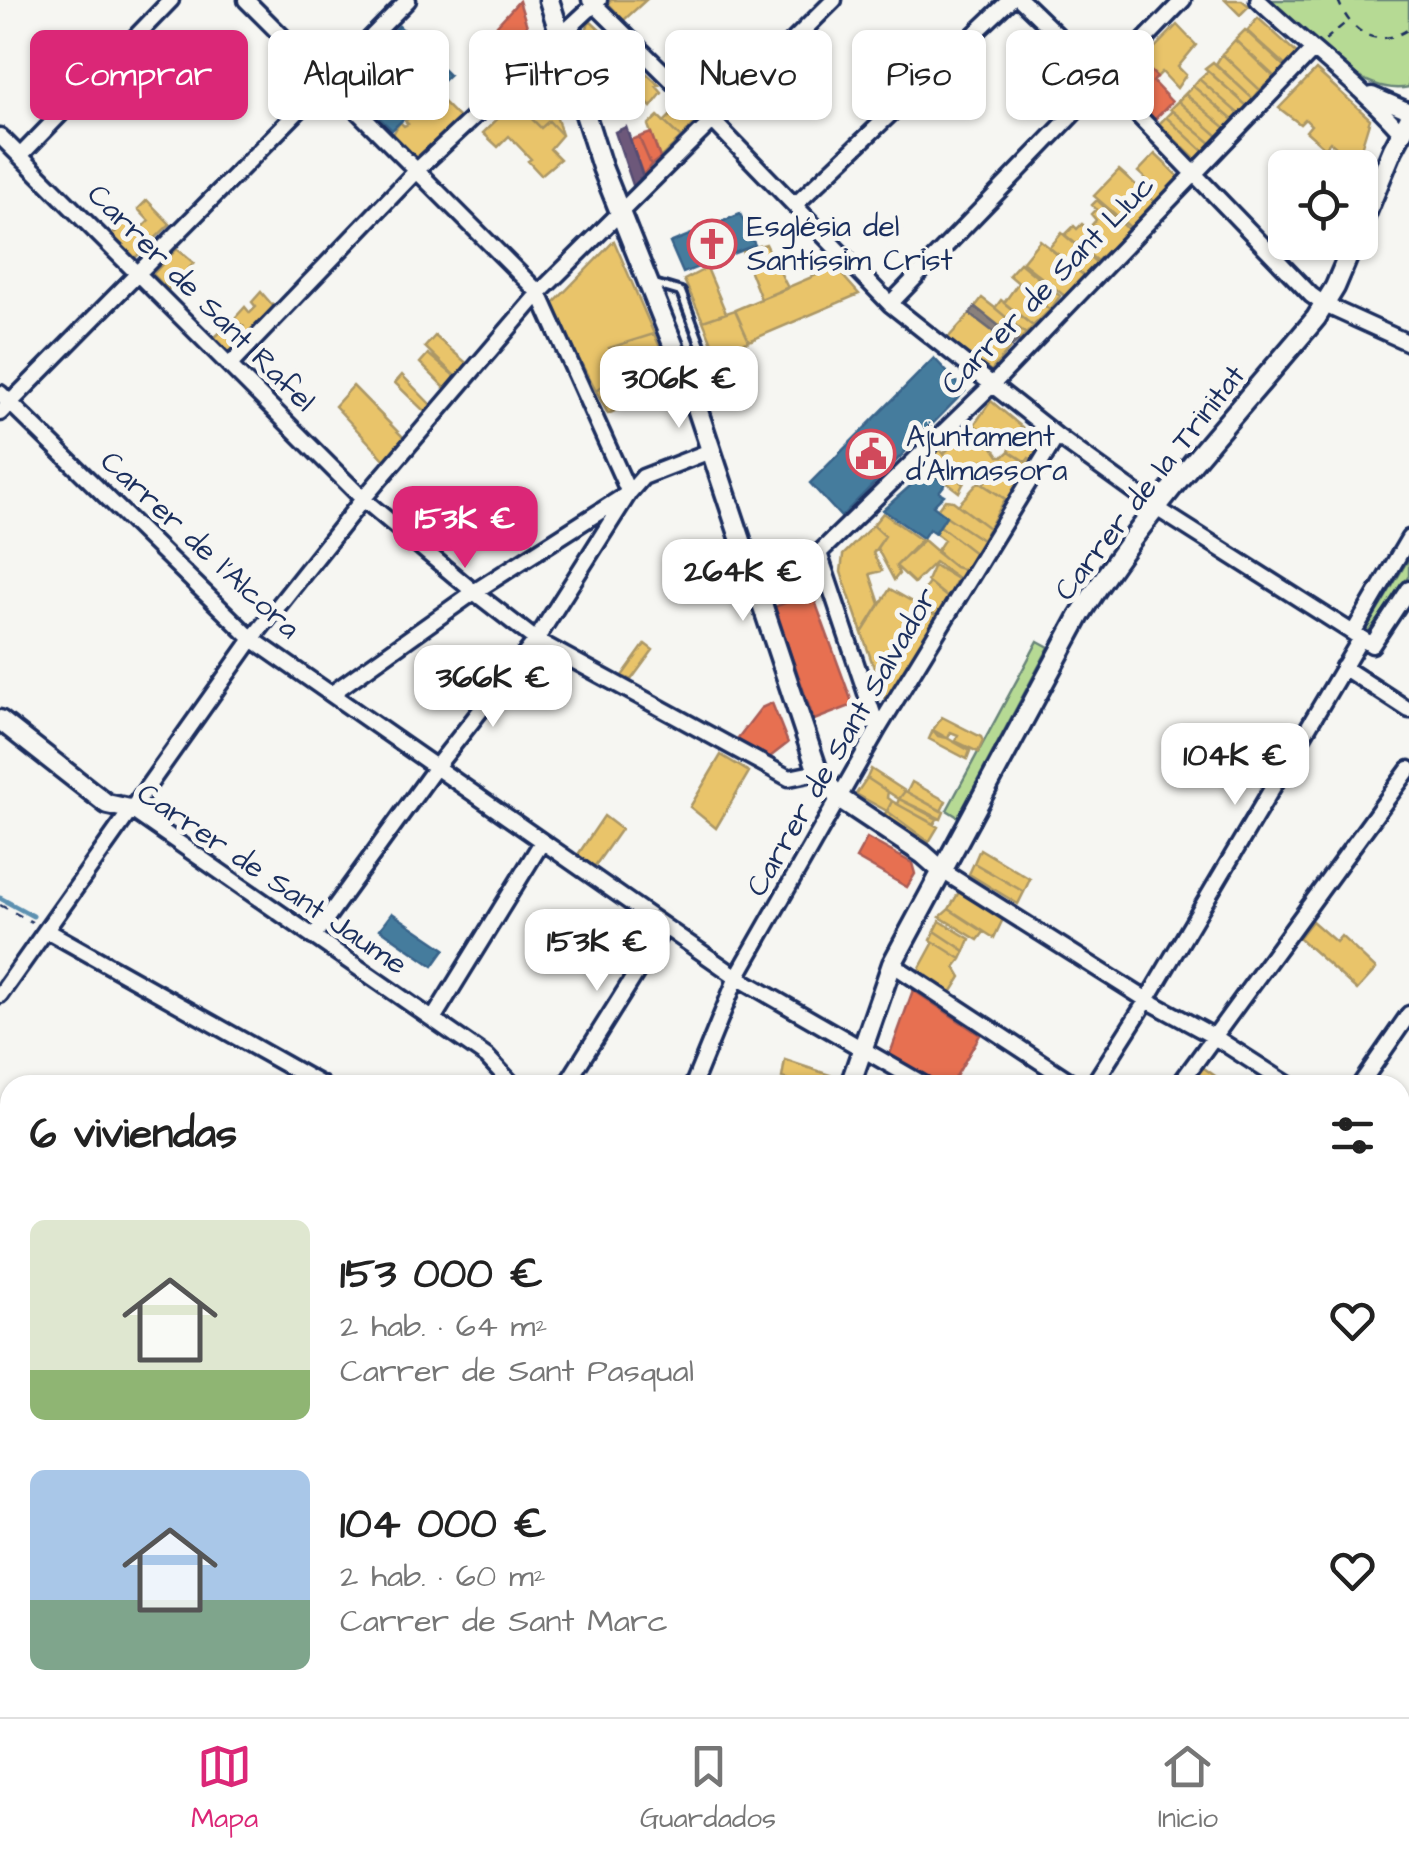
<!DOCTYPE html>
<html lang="es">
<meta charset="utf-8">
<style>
body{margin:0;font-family:"Architects Daughter",sans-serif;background:#f2f2f2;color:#222;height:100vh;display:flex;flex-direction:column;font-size:38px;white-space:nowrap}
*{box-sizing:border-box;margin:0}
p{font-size:32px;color:#767676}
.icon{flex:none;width:55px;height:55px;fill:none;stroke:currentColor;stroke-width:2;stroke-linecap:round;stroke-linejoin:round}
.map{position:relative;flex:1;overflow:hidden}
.side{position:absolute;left:0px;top:1075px;width:1410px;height:642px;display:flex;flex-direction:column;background:#fff;border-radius:30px 30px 0 0;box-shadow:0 2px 8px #0004}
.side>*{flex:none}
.top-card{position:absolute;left:30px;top:30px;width:1350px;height:90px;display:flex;gap:20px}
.tools{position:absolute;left:1268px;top:150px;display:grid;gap:20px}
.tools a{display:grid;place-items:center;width:110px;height:110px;border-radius:15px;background:#fff;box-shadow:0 2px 8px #0004;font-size:50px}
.price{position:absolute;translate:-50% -85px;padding:0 22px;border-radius:20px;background:#fff;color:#222;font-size:32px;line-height:65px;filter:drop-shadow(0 2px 5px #0008)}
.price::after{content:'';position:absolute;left:50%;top:60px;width:30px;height:22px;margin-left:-15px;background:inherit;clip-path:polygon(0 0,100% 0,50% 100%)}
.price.current{background:#db2777;color:#fff}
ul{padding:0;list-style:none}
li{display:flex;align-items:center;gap:30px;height:250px;padding:0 30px}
li span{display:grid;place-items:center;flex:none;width:280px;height:200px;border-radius:15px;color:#555}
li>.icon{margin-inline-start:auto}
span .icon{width:120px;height:120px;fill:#fffc;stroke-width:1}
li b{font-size:42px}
h2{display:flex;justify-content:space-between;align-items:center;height:120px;padding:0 30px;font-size:42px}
.pill{padding:0 35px;border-radius:15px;background:#fff;box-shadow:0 2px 8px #0004;font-size:35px;line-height:90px}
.pill.current{background:#db2777;color:#fff}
.menu{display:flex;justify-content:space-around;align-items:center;height:140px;border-top:2px solid #e0e0e0;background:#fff;font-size:28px;color:#767676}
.menu a{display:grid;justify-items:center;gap:5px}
.menu .current{color:#db2777}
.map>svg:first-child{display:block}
</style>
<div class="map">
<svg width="1409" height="1717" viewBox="0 0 1409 1717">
<rect width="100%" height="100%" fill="#f6f6f2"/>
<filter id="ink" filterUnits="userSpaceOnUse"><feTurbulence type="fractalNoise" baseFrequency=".01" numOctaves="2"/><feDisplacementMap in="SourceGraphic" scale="20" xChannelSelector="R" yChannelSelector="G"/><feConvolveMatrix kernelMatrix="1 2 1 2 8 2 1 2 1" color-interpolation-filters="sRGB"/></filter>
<g filter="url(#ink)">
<path fill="#b6da94" stroke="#688479" stroke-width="2.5" d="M 1270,0 L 1409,0 L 1409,87 C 1358,98 1306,32 1270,0 Z
M 1409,558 L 1409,576 L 1367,634 L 1367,628 Z
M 1038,641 L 1049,647 L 958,817 L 947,810 Z
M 0,1590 L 10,1603 L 10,1708 L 96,1708 L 104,1717 L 0,1717 Z
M 385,1708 L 475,1708 L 484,1717 L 393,1717 Z"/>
<path fill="#e9c46a" stroke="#ab9766" stroke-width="2.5" d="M 611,0 L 646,0 L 624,20 L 608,3 Z
M 1225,0 L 1242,0 L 1249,6 L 1240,15 Z
M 1258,18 L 1301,57 L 1288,68 L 1247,31 Z
M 590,21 L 659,85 L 656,86 L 662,93 L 651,107 L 635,90 L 627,94 L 630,107 L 612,112 L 609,105 L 604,107 L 583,37 Z
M 1177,25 L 1196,45 L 1178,67 L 1186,75 L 1177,88 L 1162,72 L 1157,77 L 1141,62 Z
M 1245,30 L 1286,68 L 1276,78 L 1235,40 Z
M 1235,40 L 1274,77 L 1260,90 L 1222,54 Z
M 1222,54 L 1260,90 L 1253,99 L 1216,64 Z
M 1213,62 L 1253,99 L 1247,106 L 1205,68 Z
M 1316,70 L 1370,119 L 1355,168 L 1348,168 L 1332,155 L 1337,148 L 1330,142 L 1325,148 L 1306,131 L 1311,125 L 1305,119 L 1300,124 L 1279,108 Z
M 1208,71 L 1247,106 L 1240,115 L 1199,79 Z
M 534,77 L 544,80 L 551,99 L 541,109 L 536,109 L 520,91 Z
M 1199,79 L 1240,115 L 1234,121 L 1193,86 Z
M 1193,86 L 1234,121 L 1227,129 L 1185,94 Z
M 1185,94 L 1227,129 L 1219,137 L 1178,101 Z
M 522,95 L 536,109 L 529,116 L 541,128 L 549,121 L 562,135 L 550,149 L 560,159 L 541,175 L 528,161 L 531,159 L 509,136 L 498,147 L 483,133 Z
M 551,99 L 562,135 L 549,121 L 541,128 L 529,116 Z
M 441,100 L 463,122 L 420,164 L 392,136 L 400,122 L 404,126 L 408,124 L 405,121 L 420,110 L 428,117 Z
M 1178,101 L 1219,137 L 1212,144 L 1170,109 Z
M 679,107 L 695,123 L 681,138 L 664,122 Z
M 1172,111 L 1212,144 L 1205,153 L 1166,117 Z
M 658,116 L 681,138 L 660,158 L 648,125 Z
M 1166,117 L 1205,153 L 1198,162 L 1159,124 Z
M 1159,124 L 1198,162 L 1194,168 L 1154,128 Z
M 1155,154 L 1180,178 L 1155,202 L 1138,187 L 1146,179 L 1138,172 Z
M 1119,170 L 1155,202 L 1131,228 L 1094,196 Z
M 147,200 L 170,224 L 134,259 L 112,235 L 127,221 L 138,232 L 149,221 L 138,209 Z
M 1097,200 L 1129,230 L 1097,261 L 1065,235 L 1074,226 L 1077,229 L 1082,224 L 1088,229 L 1096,220 L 1091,214 L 1096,209 L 1092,205 Z
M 1062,233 L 1097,263 L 1086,277 L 1049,248 Z
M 1040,240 L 1086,277 L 1066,297 L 1022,262 Z
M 614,241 L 654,334 L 609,348 L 618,374 L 596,391 L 551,306 Z
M 766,244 L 788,288 L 761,299 L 742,251 Z
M 177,249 L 194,263 L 168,290 L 153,274 Z
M 1020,263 L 1060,296 L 1050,310 L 1009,275 Z
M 835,267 L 859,294 L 749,341 L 735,310 Z
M 707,268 L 726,313 L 703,321 L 684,280 Z
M 1018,283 L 1050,310 L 1033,326 L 1004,303 Z
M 261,292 L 274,307 L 230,355 L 214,341 L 215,337 L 229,324 L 235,328 L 243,326 L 234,319 L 245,307 L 250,313 L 256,307 L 252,302 Z
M 982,298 L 995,308 L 1026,334 L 1018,341 L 975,307 Z
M 1001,300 L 1033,326 L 1026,334 L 995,308 Z
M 735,310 L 749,341 L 717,355 L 703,321 Z
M 970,314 L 1012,346 L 991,371 L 947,339 Z
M 654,334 L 677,385 L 635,406 L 629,394 L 663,379 L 653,355 L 615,365 L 609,348 Z
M 435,336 L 470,366 L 458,379 L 425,347 Z
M 428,354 L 458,379 L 446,389 L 420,363 Z
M 653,355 L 663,379 L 629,394 L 615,365 Z
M 402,375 L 431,405 L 425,412 L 395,383 Z
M 611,380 L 614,386 L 624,383 L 633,403 L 608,414 L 596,391 Z
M 353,386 L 405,439 L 385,460 L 335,406 Z
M 991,401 L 1041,443 L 1032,460 L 1029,458 L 1026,462 L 1009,451 L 1011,448 L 974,425 Z
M 974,425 L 994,438 L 990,443 L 999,456 L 1004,456 L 1009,451 L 1026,462 L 1029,458 L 1032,460 L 1010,502 L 983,484 L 993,472 L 990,471 L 993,467 L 984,460 L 982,464 L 979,460 L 970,474 L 943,454 Z
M 938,449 L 970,474 L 963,484 L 932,456 Z
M 932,456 L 963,484 L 959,492 L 925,466 Z
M 979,482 L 1005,499 L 989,528 L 958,505 Z
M 945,500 L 953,501 L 989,528 L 982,540 L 937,510 Z
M 883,513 L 921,540 L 896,566 L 899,574 L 894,580 L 877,548 L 885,536 L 873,525 Z
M 946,516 L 982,540 L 976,554 L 940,526 Z
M 873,525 L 885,536 L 873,553 L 882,571 L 870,574 L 880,604 L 862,633 L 841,572 L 843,555 Z
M 940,526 L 976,554 L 965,570 L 955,567 L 936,552 L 944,540 L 935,533 Z
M 924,540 L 955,567 L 965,570 L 961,580 L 935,562 L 914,583 L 896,566 Z
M 934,565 L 957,579 L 948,598 L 927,581 Z
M 929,583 L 952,601 L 941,618 L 915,603 Z
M 890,589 L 941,618 L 886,703 L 862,633 Z
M 645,644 L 653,650 L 631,680 L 622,676 Z
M 942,717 L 981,737 L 983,741 L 978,752 L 955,741 L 958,735 L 951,732 L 948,738 L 938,736 L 933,730 Z
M 933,730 L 970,751 L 967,759 L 929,739 Z
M 721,755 L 749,772 L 716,828 L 690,807 Z
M 871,769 L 905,791 L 899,799 L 867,778 Z
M 867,778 L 888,792 L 887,797 L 892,801 L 887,811 L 856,794 Z
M 912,782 L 946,801 L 941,811 L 907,792 Z
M 905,791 L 944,812 L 941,819 L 899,799 Z
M 899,799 L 937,819 L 934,824 L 897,804 Z
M 892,801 L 938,827 L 929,842 L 887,811 Z
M 887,811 L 929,842 L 927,847 L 883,816 Z
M 604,816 L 621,829 L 592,870 L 575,859 Z
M 980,849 L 1030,879 L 1024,892 L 974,863 Z
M 974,863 L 1024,892 L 1018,904 L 969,874 Z
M 959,892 L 1003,919 L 994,938 L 949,909 Z
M 949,909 L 984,932 L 978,940 L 940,917 Z
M 940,921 L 970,939 L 965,951 L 935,931 Z
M 1312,921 L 1336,942 L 1341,936 L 1376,969 L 1357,990 L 1299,938 Z
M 935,931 L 965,951 L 961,959 L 931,940 Z
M 934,942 L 961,959 L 955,967 L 961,977 L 949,996 L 916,975 Z
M 785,1060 L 833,1076 L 831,1085 L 803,1085 L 782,1078 Z
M 1201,1066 L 1228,1085 L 1189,1085 Z
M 10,1221 L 10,1244 L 0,1240 Z
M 1408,1230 L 1409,1230 L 1409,1261 L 1400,1260 L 1400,1233 L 1407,1234 Z
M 1409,1396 L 1409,1423 L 1407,1423 L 1401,1409 Z"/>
<path fill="#e76f51" stroke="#aa5c55" stroke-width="2.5" d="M 519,1 L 534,48 L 506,77 L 476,47 L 481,42 L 492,50 L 506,35 L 497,25 Z
M 1141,62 L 1157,77 L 1153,82 L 1172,102 L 1152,122 L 1114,86 Z
M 651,133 L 660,158 L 651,165 L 639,137 Z
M 639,137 L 651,165 L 643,175 L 630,140 Z
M 812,593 L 853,705 L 814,720 L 774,607 Z
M 772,703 L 788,743 L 766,760 L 734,743 L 761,708 Z
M 867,838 L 912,863 L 915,874 L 907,887 L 856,858 Z
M 913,990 L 980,1035 L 951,1085 L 941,1085 L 899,1063 L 890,1054 Z"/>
<path fill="#6d597a" stroke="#544c72" stroke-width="2.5" d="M 626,127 L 643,177 L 640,178 L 643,181 L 634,188 L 615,132 Z"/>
<path fill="#457b9d" stroke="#38648a" stroke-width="2.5" d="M 399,26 L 449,75 L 392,130 L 342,83 Z
M 740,214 L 755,245 L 683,273 L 670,243 Z
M 934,358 L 965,391 L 841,517 L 810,483 Z
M 927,471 L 945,484 L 939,492 L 944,495 L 933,506 L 946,516 L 935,533 L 929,529 L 923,538 L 883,510 Z
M 392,913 L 445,949 L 433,966 L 380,929 Z"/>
<path fill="#8a817c" stroke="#696873" stroke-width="2.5" d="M 975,307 L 1018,341 L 1012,346 L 970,314 Z"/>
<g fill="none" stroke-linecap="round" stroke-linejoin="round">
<path stroke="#5c90b0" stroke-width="5" d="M 0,898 L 33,916
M 0,1556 L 10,1567
M 113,1708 L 120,1717"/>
<g stroke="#1b2f5e" stroke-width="14">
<path id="service" d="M 654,284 L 681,292 L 709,367
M 184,1717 L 193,1708
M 313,1717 L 322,1708"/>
</g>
<g stroke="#1b2f5e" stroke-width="21">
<path id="minor" d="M 246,0 L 539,293 L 629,493
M 590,0 L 714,122 L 890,304 L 1057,436 L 1158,509 L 1372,645 L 1409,589
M 1021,0 L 1104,80 L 1311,295 L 1325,305 L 1409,343
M 1258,0 C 1305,45 1358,83 1401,132
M 1372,95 L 1409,111
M 0,136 L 363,499 L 474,592 L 536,640 L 789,778 L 818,772
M 20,156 L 171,0
M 795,205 L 1010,0
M 890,304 L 1183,0
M 230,365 L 417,170 L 599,0
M 0,393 L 252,639 L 737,977 L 925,1085
M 0,413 L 408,0
M 1353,633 L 1409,538
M 1343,667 L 1409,710
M 331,694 L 474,592 L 624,496
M 878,729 L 819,553 L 992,385 L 1312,51
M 130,809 L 487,1057 L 513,1085
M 941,870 L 1147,1000 L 1213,1036 L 1289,1085
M 46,930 L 322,1085
M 313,937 L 436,767 L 536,640 L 629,493 L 643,477 L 710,451
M 892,964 L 1076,1085
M 0,995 L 252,639 L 363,499 L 539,293 L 834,0
M 433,1019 L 542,842
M 566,1085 L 665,927
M 693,1085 L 737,977 L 878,729 L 1057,436
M 1093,1085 L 1147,1000 L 1361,638
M 1179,1085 L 1409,769
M 1360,1085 L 1409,1014
M 1400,1155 L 1409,1160
M 0,1261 L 10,1270
M 0,1534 L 10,1545
M 1400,1538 L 1409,1533
M 1400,1680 L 1409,1675
M 129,1708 L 137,1717
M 876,1708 L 885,1717
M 1103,1708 L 1107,1717
M 1311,1708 L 1317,1717
M 709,1717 L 722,1708
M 984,1717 L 1007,1708
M 1251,1717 L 1272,1708
M 1339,1717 L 1355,1708"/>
</g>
<g stroke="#1b2f5e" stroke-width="25">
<path id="tertiary" d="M 549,0 L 602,167 L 690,387 L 818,772 L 839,798 L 923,854 L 941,870
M 1360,228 L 1393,149 L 1409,119
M 0,720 L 107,804 L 130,809
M 850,1085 L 892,964 L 1080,615 C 1145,510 1236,414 1316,318 L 1335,287 L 1354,242
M 1400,1266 L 1409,1267
M 1400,1380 L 1406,1369
M 1400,1432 L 1406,1454"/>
</g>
<path stroke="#1b2f5e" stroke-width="2.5" stroke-dasharray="8 8" stroke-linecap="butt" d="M 1338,0 C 1351,34 1377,49 1409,29
M 1325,40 L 1349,20
M 0,905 L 32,922
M 1400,1298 L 1405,1307 L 1402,1320
M 1400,1321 L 1409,1325
M 1401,1352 L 1409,1341
M 430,1708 L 440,1717
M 442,1708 L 443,1717"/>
<use href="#service" stroke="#f6f6f2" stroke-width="6"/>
<use href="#minor" stroke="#f6f6f2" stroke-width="14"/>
<use href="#tertiary" stroke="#f6f6f2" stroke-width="18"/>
</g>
</g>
<defs>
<g id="church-ring" transform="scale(2.5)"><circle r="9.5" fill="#f6f6f2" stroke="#d1495b" stroke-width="1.5"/><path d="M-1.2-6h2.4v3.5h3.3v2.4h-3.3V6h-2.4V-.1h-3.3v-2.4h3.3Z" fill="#d1495b"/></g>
<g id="civic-ring" transform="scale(2.5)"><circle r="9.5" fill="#f6f6f2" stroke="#d1495b" stroke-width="1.5"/><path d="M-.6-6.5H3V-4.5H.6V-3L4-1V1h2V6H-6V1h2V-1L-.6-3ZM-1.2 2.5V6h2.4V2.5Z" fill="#d1495b"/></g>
</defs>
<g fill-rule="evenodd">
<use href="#church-ring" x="712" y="244"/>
<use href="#civic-ring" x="871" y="454"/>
</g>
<g text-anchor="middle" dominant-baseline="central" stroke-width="10" stroke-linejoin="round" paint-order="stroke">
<g font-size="30" fill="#1b2f5e" stroke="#f6f6f2" text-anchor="start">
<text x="747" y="227">Església del<tspan x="747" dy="34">Santíssim Crist</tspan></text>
<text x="906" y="437">Ajuntament<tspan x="906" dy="34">d'Almassora</tspan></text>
</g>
<g font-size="30" fill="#1b2f5e" stroke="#f6f6f2">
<text transform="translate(1048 285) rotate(-46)">Carrer de Sant Lluc</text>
<text transform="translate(201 298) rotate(45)">Carrer de Sant Rafel</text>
<text transform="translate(1150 483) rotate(-52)">Carrer de la Trinitat</text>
<text transform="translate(200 545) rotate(43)">Carrer de l'Alcora</text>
<text transform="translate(842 742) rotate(-60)">Carrer de Sant Salvador</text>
<text transform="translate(272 879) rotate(34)">Carrer de Sant Jaume</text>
</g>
</g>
</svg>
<div class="tools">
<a><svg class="icon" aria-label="locate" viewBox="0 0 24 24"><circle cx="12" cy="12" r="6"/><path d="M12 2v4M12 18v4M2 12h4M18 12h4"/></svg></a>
</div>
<b class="price" style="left:679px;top:431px">306K €</b>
<b class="price current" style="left:465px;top:571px">153K €</b>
<b class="price" style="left:743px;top:624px">264K €</b>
<b class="price" style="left:493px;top:730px">366K €</b>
<b class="price" style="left:1235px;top:808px">104K €</b>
<b class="price" style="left:597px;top:994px">153K €</b>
<div class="top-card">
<a class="pill current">Comprar</a>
<a class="pill">Alquilar</a>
<a class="pill">Filtros</a>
<a class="pill">Nuevo</a>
<a class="pill">Piso</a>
<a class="pill">Casa</a>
</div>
<section class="side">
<h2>6 viviendas<svg class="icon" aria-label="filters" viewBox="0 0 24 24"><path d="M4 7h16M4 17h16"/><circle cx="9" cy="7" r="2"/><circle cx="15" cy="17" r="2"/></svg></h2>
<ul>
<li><span style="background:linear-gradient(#dfe7d0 75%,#8fb573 0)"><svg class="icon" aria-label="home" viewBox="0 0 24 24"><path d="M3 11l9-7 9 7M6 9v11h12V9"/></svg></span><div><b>153 000 €</b><p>2 hab. · 64 m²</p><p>Carrer de Sant Pasqual</p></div><svg class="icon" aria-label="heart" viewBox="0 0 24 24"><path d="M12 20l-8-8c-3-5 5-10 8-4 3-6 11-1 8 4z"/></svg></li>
<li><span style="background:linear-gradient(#a9c7e8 65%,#7fa58c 0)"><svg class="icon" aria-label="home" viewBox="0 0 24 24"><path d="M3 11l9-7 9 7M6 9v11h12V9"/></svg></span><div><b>104 000 €</b><p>2 hab. · 60 m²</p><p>Carrer de Sant Marc</p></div><svg class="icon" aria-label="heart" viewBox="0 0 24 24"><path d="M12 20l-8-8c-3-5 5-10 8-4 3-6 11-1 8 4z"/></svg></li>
</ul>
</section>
</div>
<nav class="menu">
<a class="current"><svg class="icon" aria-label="map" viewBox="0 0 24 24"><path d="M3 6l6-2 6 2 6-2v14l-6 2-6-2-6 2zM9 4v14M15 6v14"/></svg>Mapa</a>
<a><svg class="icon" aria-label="saved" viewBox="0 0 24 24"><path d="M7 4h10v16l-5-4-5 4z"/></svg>Guardados</a>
<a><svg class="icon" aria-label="home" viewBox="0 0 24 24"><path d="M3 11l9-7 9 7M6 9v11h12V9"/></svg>Inicio</a>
</nav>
